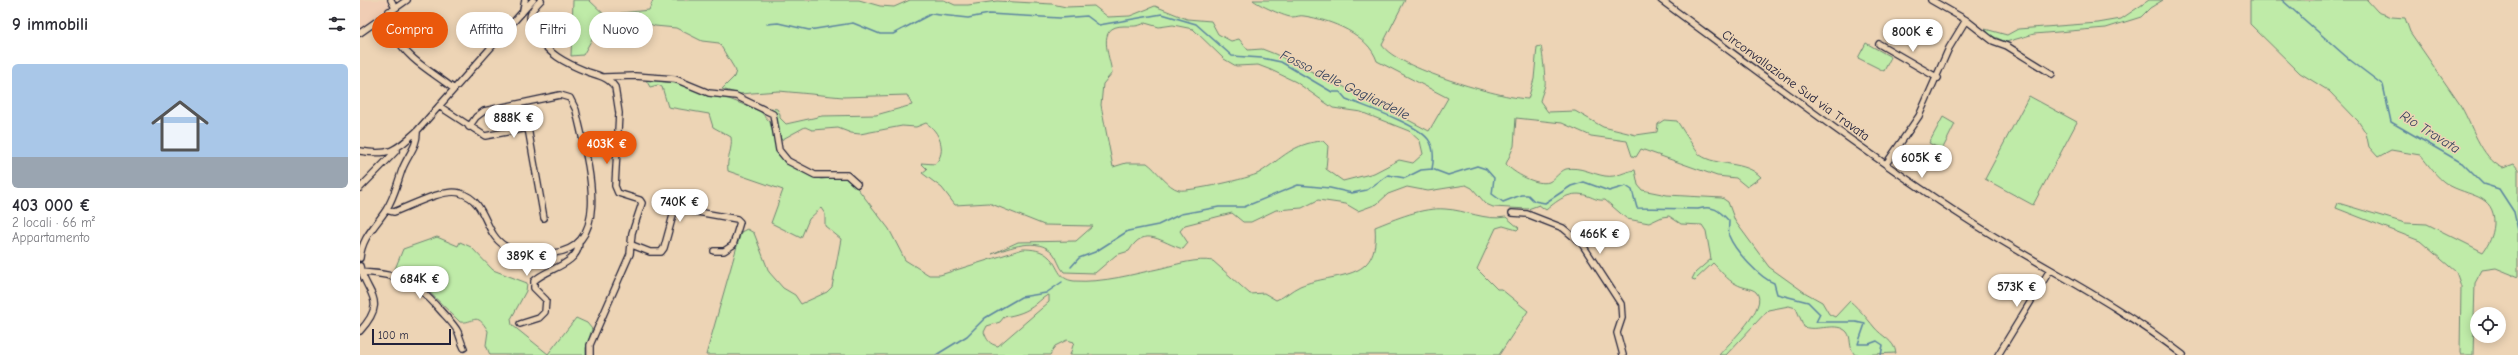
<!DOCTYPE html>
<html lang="it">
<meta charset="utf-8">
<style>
body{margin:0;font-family:"Comic Neue",sans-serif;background:#f2f2f3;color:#2b2b33;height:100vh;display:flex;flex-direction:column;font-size:15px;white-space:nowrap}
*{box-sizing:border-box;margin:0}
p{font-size:13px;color:#7c7c81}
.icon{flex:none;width:22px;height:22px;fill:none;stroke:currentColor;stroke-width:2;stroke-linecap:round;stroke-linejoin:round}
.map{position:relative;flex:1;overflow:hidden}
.side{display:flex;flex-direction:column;background:#fff;width:360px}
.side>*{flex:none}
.top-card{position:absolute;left:12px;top:12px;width:380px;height:36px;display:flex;gap:8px}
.tools{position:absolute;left:2110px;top:307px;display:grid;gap:8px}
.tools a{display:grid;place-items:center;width:36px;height:36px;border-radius:50%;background:#fff;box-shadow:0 2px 10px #0003;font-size:20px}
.scale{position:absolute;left:12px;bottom:10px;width:79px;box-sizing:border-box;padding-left:4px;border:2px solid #22223b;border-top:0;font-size:11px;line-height:14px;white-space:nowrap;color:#22223b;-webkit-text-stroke:3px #edd4b5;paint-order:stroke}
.price{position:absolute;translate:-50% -34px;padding:0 9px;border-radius:14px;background:#fff;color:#222;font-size:13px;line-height:26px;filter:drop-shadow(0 1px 2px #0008)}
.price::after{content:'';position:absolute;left:50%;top:24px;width:12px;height:9px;margin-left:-6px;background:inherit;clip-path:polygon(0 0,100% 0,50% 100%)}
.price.current{background:#ea580c;color:#fff}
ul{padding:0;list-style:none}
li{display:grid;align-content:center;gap:8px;height:212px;padding:0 12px}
li span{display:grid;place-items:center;height:124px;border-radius:6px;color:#555}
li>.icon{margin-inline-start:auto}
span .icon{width:72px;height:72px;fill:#fffc;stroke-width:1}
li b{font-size:17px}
h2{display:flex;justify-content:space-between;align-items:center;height:48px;padding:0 12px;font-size:17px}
.chip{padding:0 14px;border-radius:18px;background:#fff;box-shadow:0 2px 10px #0003;font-size:14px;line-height:36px}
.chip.current{background:#ea580c;color:#fff}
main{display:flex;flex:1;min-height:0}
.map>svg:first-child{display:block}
</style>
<main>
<section class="side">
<h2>9 immobili<svg class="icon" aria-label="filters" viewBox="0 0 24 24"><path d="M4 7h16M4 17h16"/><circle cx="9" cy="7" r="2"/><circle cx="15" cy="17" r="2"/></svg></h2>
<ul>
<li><span style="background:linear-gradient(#a9c7e8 75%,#9aa5b1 0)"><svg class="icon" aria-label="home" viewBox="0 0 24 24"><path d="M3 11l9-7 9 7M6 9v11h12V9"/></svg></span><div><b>403 000 €</b><p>2 locali · 66 m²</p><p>Appartamento</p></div></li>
</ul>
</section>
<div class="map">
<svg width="2158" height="355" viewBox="0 0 2158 355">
<rect width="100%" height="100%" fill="#edd4b5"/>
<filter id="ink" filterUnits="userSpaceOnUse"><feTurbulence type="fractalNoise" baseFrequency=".025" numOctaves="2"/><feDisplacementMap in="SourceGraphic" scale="8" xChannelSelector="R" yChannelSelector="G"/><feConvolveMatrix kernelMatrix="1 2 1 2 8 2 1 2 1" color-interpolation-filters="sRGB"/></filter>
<g filter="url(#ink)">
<path fill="#f0cdb4" d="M 0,0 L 26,0 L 32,8 L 0,31 Z"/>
<path fill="#bfeba8" stroke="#708672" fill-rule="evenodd" d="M 213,0 L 229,0 L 248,18 L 261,13 L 289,10 L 293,0 L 499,0 L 520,6 L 534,7 L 550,0 L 584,0 L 595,5 L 608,5 L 637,1 L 692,4 L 706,7 L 734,6 L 748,17 L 770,16 L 795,6 L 827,19 L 851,21 L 858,34 L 871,41 L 879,39 L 888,50 L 902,49 L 915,54 L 1003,96 L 1069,131 L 1088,98 L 1017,61 C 1008,34 971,20 944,16 C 940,15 937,17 932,17 C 927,18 897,4 893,0 L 1045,0 L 1022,45 C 1036,68 1141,98 1168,99 L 1174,79 L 1177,47 L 1181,46 C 1182,49 1186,82 1185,85 C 1184,90 1181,96 1180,101 L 1188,112 L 1215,111 L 1243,127 L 1276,135 L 1297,132 L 1298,124 L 1304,120 L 1317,121 C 1321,127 1337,153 1340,155 C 1357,167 1385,160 1401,177 L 1387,187 L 1376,178 L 1357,176 L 1281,149 L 1276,157 L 1272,156 L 1267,141 L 1231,136 L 1202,123 L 1156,118 L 1154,146 L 1146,164 C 1153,173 1177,186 1189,182 C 1195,179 1200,171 1206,169 C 1220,166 1232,174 1245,176 C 1257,178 1265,171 1275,170 L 1278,185 L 1282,190 L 1307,195 L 1362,198 L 1368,202 L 1375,221 L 1409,267 L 1444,292 L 1462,302 L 1469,314 L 1475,317 L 1490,301 C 1500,310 1506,317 1514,327 C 1522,337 1534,340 1536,353 L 1495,355 C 1488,347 1492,338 1487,332 C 1477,321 1457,332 1444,327 L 1436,308 L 1429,306 L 1408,310 L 1366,355 L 1359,355 C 1368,344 1410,306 1396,292 C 1392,288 1382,288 1376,284 C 1367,280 1360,270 1353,263 L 1335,280 L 1332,279 L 1335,273 L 1351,259 L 1346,231 L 1342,225 L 1321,224 L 1309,216 L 1302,217 L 1289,223 L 1267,219 L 1245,200 C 1238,201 1234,198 1228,196 C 1211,190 1199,199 1186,210 L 1179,205 L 1168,209 L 1133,207 L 1126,204 L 1112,188 L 1106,185 L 1068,191 L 1047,187 L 1028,194 L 1017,204 L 998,211 L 986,204 L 958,200 L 942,208 L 916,210 L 891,222 L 883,222 L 872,213 L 825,225 L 820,231 L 828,243 L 823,249 C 801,243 785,224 769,251 L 756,255 L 735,273 L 704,272 C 699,267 698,259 693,253 C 677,236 649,248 632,254 L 658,242 L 716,241 L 733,226 L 684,225 L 629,203 L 595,205 L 582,188 L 562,173 L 567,169 L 561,163 L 575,164 C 588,151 579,131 566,123 L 556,127 L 542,126 L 500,134 L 491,133 L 478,128 L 452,130 L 445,127 L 421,140 L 416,114 L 404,107 L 417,109 L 420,114 L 420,118 L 426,124 L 462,116 L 516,115 L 552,105 L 547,95 L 483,97 L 419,91 L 379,94 L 362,89 L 374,77 L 376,71 L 359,43 L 342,41 L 316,28 L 295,26 L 281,21 L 263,31 L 236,32 L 223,55 L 211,56 ZM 785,23 L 799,27 L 813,25 L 833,29 L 864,59 L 876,66 L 898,65 L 911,70 L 936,82 L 973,108 L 1001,112 L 1049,131 L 1060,141 L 1063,154 L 1053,163 L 1039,160 L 1014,173 L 983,181 L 966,169 L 968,146 L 963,141 C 933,143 923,158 899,173 C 891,178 828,192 819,190 C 807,187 797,170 787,163 L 766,163 L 753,167 L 741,105 L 743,84 L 752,73 C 750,56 735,26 764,26 C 773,26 777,27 785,23 Z
M 1789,0 L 1803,0 L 1790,8 L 1781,17 L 1746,28 L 1674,34 L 1646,42 L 1630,35 L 1625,29 L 1647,35 L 1658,29 L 1738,23 L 1761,19 Z
M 1890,0 L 2007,0 L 2018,12 L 2032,17 L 2045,18 L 2050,32 C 2066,56 2083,79 2099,103 C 2112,123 2120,158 2143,168 L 2154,164 L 2158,169 L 2158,277 L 2136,268 L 2122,270 L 2115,283 L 2113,355 L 2101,355 L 2100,353 L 2101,286 L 2096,272 L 2060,241 L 1976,208 L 1978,203 L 2045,223 L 2067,224 L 2123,252 C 2129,244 2133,236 2134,224 C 2135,193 2108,197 2087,184 C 2076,177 2069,165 2060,155 L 2031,150 L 2018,157 L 2009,147 L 2006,133 L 1998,121 L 1969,91 L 1940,73 L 1890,24 Z
M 1506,43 L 1531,57 L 1524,71 L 1498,58 Z
M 286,80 L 323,84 L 348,96 L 369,99 L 400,111 L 410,122 L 419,155 L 425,162 L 450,176 L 461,179 L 484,177 L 491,180 L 529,229 L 545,260 L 569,275 L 580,275 L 663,249 C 672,249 682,250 689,257 C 699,266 697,279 714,281 C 743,283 774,274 802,268 C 818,264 837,258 853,261 L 890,294 L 904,293 L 916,300 C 925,297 931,290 940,286 C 976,271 1020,284 1015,227 C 1035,219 1063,207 1085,209 C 1106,210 1125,221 1146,217 L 1159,228 L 1157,230 L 1143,226 L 1136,228 L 1117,269 L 1137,289 L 1141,289 L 1168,311 L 1139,355 L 710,355 L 714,342 L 707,340 L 695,346 L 690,355 L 346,355 L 381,232 L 387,229 L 394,233 L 409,272 L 423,288 L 435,295 L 441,304 L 467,292 L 472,287 L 481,239 L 465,226 L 465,214 L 461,208 L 449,219 L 441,238 L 411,223 L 423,190 L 368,171 C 366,159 373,149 371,137 L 353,127 L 349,114 L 308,107 L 302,87 L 298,85 L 290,87 ZM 689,295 L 689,302 L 638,346 C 629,344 627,340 624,332 L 627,326 L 640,322 L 644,317 C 656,315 667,312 676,304 C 681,300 683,297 689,295 Z
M 1669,96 L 1717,122 L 1673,205 L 1625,179 Z
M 1583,117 L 1595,124 L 1582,150 L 1569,143 Z
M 77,237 L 98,246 L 100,242 L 111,247 L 133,270 L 167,283 L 166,291 L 151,319 L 152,325 L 188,354 L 216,318 L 227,323 L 232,329 L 226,348 L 226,355 L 130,355 L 126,345 L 128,331 C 116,310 114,324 100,322 L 59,282 L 35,269 L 43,249 Z"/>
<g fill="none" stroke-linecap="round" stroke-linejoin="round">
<path stroke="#5c85a0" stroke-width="1.5" d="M 1922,0 L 1990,60 L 2023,85 L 2031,122 L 2102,163 L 2123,184 L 2139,189 L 2154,212 L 2158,230
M 407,24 L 418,23 L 449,30 L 493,23 L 520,34 L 533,34 L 571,14 L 608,18 L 629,14 L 700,18 L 727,16 L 739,25 L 802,14 L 836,24 L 872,56 L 902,58 L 921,62 L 972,92 L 980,92 L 986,99 C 1006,107 1055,123 1068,139 C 1075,148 1074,159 1072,169
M 711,267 L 719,258 L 735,252 L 768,231 L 798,225 L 821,214 L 859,207 L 884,207 L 938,185 L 970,188 L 992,193 L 1007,190 L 1028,175 L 1045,178 L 1061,170 L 1072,169 L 1088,175 L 1117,166 L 1126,169 L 1134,178 L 1132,194 L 1143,202 L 1161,195 L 1168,195 L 1174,201 L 1185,203 L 1211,186 L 1224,182 L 1249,191 L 1266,186 L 1272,190 L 1277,208 L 1338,209 C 1353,205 1359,210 1369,221 C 1369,225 1368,232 1369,236 C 1375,251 1400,278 1414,283 L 1417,294 L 1448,302 L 1460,314 L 1456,322 L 1496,322 L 1505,324 L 1498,344 L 1509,344 L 1517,341 L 1523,345 L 1521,355
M 576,355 L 607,336 L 625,318 L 642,308 L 661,297 L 686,293 L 702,282"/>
<g stroke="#22223b" stroke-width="8">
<path id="minor" d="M 31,0 L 35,8
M 181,0 C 170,11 166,18 175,32 C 187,54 205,63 228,72 C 238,75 249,78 255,87 L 259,113 L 255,186 L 258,193 L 280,200 L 282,203 L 272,233 L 270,254 L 230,345 L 230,355
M 1301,0 C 1401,74 1501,150 1605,218 C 1677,265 1756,302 1823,355
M 1571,0 L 1606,20
M 163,10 L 165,0
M 29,11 C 33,18 31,27 35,35 C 47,60 73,72 94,89
M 0,33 L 47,0
M 1519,44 L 1578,78
M 244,77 L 275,76 L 315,79 L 349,93 L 376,96 L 413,114 L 419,150 L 428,161 L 455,175 L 487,175 L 497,184
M 79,106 L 125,136 L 168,128 L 184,218
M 0,151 C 30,156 35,151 57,131 L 173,0
M 1526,164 L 1559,116 L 1589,48 L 1606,20 L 1633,41 L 1647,46 L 1692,74
M 0,188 L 36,151
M 26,210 L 34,212 C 50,206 84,188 100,193 C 128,201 123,233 145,246 C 157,254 179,255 193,253 C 257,247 224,150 216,110 L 210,98 L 200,95 L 124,111 L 116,117 L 109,127
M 1152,213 L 1167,214 L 1203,228 L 1222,244 L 1261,304 L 1262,318 L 1257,333 L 1263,355
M 272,245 L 290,252 L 301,252 L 304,248 L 315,208 L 377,219 L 380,222 L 373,245 L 364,251 L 354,251
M 0,258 C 2,237 15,227 26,210 C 34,198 37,184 42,170 C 47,156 58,146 57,131
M 0,266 C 6,295 29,299 0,331
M 1,272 C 42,275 53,279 80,310 C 86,317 94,324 98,332 C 100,337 101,342 104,348
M 160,324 L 179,318 L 185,312 L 186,300 L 174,288 L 174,281 C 187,268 218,265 219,243
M 1638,355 L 1690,270"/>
</g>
<use href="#minor" stroke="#edd4b5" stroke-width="5.5"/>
</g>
</g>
<g text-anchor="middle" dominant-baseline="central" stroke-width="3" stroke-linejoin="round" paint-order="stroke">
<g font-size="13" fill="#22223b" stroke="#edd4b5">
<text transform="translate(1436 85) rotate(36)">Circonvallazione Sud via Travata</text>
</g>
<g font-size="14" font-style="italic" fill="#35435d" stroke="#edd4b5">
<text transform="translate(985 85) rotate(26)">Fosso delle Gagliardelle</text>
<text transform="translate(2070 132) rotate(32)">Rio Travata</text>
</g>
</g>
</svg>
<div class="tools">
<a><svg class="icon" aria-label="locate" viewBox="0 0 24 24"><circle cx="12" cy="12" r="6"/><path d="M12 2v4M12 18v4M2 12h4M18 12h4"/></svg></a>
</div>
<div class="scale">100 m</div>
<b class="price" style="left:1553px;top:53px">800K €</b>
<b class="price" style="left:154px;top:139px">888K €</b>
<b class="price current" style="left:247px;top:165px">403K €</b>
<b class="price" style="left:1562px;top:179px">605K €</b>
<b class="price" style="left:320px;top:223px">740K €</b>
<b class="price" style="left:1240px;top:255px">466K €</b>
<b class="price" style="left:167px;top:277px">389K €</b>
<b class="price" style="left:60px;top:300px">684K €</b>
<b class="price" style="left:1657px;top:308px">573K €</b>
<div class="top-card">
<a class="chip current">Compra</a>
<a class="chip">Affitta</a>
<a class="chip">Filtri</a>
<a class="chip">Nuovo</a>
</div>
</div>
</main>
